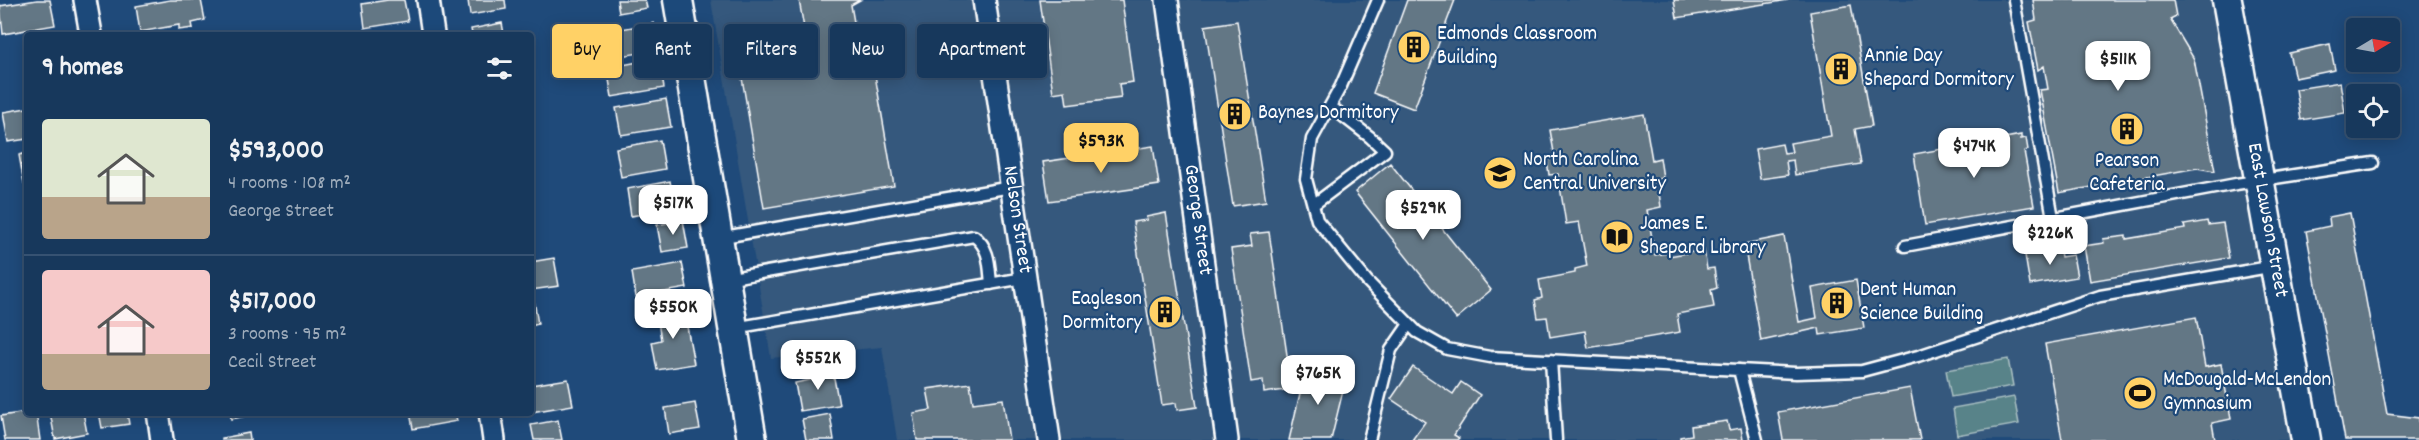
<!DOCTYPE html>
<meta charset="utf-8">
<style>
body{margin:0;font-family:Dekko,sans-serif;background:#203f62;color:#f1f3f6;height:100vh;display:flex;flex-direction:column;font-size:22px;white-space:nowrap}
*{box-sizing:border-box;margin:0}
p{font-size:20px;color:#9eacbb}
.icon{flex:none;width:33px;height:33px;fill:none;stroke:currentColor;stroke-width:2;stroke-linecap:round;stroke-linejoin:round}
.map{position:relative;flex:1;overflow:hidden}
.drawer{position:absolute;left:24px;top:32px;width:510px;height:384px;display:flex;flex-direction:column;background:#17385c;border-radius:6px;box-shadow:0 3px 15px #0003,0 0 0 2px #365272}
.drawer>*{flex:none}
.hud{position:absolute;left:552px;top:24px;width:570px;height:54px;display:flex;gap:12px}
.needle{width:39px;rotate:80deg}
.controls{position:absolute;left:2346px;top:18px;display:grid;gap:12px}
.controls a{display:grid;place-items:center;width:54px;height:54px;border-radius:6px;background:#17385c;box-shadow:0 3px 15px #0003,0 0 0 2px #365272;font-size:30px}
.price{position:absolute;translate:-50% -51px;padding:0 14px;border-radius:12px;background:#fff;color:#222;font-size:20px;line-height:39px;filter:drop-shadow(0 2px 3px #0008)}
.price::after{content:'';position:absolute;left:50%;top:36px;width:18px;height:14px;margin-left:-9px;background:inherit;clip-path:polygon(0 0,100% 0,50% 100%)}
.price.on{background:#ffd166;color:#111}
ul{padding:0;list-style:none}
li{display:flex;align-items:center;gap:18px;height:150px;padding:0 18px}
li+li{border-top:2px solid #365272}
li span{display:grid;place-items:center;flex:none;width:168px;height:120px;border-radius:6px;color:#555}
li>.icon{margin-inline-start:auto}
span .icon{width:72px;height:72px;fill:#fffc;stroke-width:1}
li b{font-size:26px}
h2{display:flex;justify-content:space-between;align-items:center;height:72px;padding:0 18px;font-size:26px}
.pill{padding:0 21px;border-radius:6px;background:#17385c;box-shadow:0 3px 15px #0003,0 0 0 2px #365272;font-size:21px;line-height:54px}
.pill.on{background:#ffd166;color:#111}
.map>svg:first-child{display:block}
</style>
<div class="map">
<svg width="2419" height="440" viewBox="0 0 2419 440">
<rect width="100%" height="100%" fill="#1f4a7a"/>
<filter id="ink" filterUnits="userSpaceOnUse"><feTurbulence type="fractalNoise" baseFrequency=".0167" numOctaves="2"/><feDisplacementMap in="SourceGraphic" scale="12" xChannelSelector="R" yChannelSelector="G"/><feConvolveMatrix kernelMatrix="1 2 1 2 8 2 1 2 1" color-interpolation-filters="sRGB"/></filter>
<g filter="url(#ink)">
<path fill="#34587d" d="M 711,0 L 2225,0 L 2311,440 L 897,440 L 882,347 L 771,358 Z"/>
<path fill="#598389" stroke="#acc1c4" stroke-width="1.5" d="M 2008,359 L 2013,386 L 1951,397 L 1946,370 Z
M 2014,397 L 2019,424 L 1957,435 L 1953,408 Z"/>
<path fill="#647785" stroke="#fff" stroke-width="1.5" d="M 37,0 L 50,0 L 55,25 L 3,34 L 0,6 Z
M 170,0 L 201,0 L 205,20 L 192,23 L 193,28 L 179,30 L 179,25 L 140,32 L 136,6 Z
M 388,0 L 404,0 L 408,21 L 365,28 L 362,4 Z
M 468,0 L 505,0 L 506,9 L 470,15 Z
M 617,0 L 645,0 L 647,8 L 619,13 Z
M 799,0 L 860,0 L 851,5 L 856,34 L 869,40 L 894,186 L 764,208 L 740,66 L 804,28 Z
M 1040,0 L 1122,0 L 1133,82 L 1119,84 L 1121,98 L 1067,105 L 1065,91 L 1053,93 Z
M 1407,0 L 1455,0 L 1414,109 L 1373,93 Z
M 1674,0 L 1788,0 L 1677,18 Z
M 2033,0 L 2173,0 L 2176,16 L 2170,19 L 2194,59 L 2215,171 L 2197,168 L 2059,193 L 2040,90 L 2048,89 L 2044,66 L 2038,70 L 2029,22 L 2036,20 Z
M 1851,5 L 1872,126 L 1855,129 L 1861,164 L 1795,175 L 1793,160 L 1786,161 L 1788,175 L 1760,179 L 1755,149 L 1782,144 L 1784,153 L 1792,152 L 1790,143 L 1831,136 L 1810,12 Z
M 1237,21 L 1266,201 L 1233,206 L 1205,26 Z
M 502,23 L 504,34 L 472,34 L 471,29 Z
M 654,23 L 659,50 L 615,57 L 610,31 Z
M 2330,44 L 2335,70 L 2295,78 L 2289,53 Z
M 659,58 L 664,88 L 612,97 L 607,68 Z
M 2340,82 L 2345,113 L 2301,120 L 2296,89 Z
M 666,99 L 671,127 L 621,135 L 616,108 Z
M 27,108 L 27,139 L 8,142 L 3,112 Z
M 1644,114 L 1652,160 L 1660,158 L 1663,178 L 1657,179 L 1661,207 L 1647,210 L 1655,255 L 1668,253 L 1669,256 L 1704,250 L 1707,269 L 1714,268 L 1717,288 L 1711,290 L 1714,307 L 1677,314 L 1680,332 L 1588,348 L 1585,331 L 1550,337 L 1547,317 L 1538,318 L 1535,300 L 1542,298 L 1539,280 L 1575,273 L 1575,269 L 1587,266 L 1579,222 L 1566,224 L 1558,174 L 1549,175 L 1547,160 L 1555,158 L 1550,130 Z
M 2021,135 L 2021,139 L 2026,138 L 2028,150 L 2024,151 L 2034,206 L 1925,225 L 1914,154 L 1954,147 L 1953,141 L 1983,136 L 1984,142 Z
M 660,140 L 665,169 L 621,177 L 616,148 Z
M 1153,146 L 1159,185 L 1049,201 L 1043,162 Z
M 27,153 L 27,182 L 24,183 L 19,155 Z
M 1390,163 L 1491,290 L 1456,319 L 1355,192 Z
M 670,181 L 675,208 L 631,216 L 627,189 Z
M 1166,213 L 1197,407 L 1177,410 L 1176,403 L 1162,405 L 1133,222 L 1147,220 L 1146,217 Z
M 2350,213 L 2387,414 L 2419,418 L 2419,440 L 2345,440 L 2306,231 L 2330,226 L 2329,217 Z
M 683,220 L 688,248 L 662,252 L 657,225 Z
M 2207,221 L 2208,225 L 2223,223 L 2229,258 L 2090,281 L 2084,246 L 2104,243 L 2103,239 L 2126,236 L 2126,239 L 2185,229 L 2184,225 Z
M 1269,232 L 1292,389 L 1264,393 L 1263,380 L 1251,382 L 1231,249 L 1252,246 L 1250,234 Z
M 1784,236 L 1799,322 L 1817,318 L 1812,288 L 1856,280 L 1864,328 L 1820,335 L 1819,328 L 1761,341 L 1744,244 Z
M 2059,245 L 2061,257 L 2073,255 L 2077,277 L 2030,285 L 2025,255 L 2046,251 L 2046,247 Z
M 554,258 L 559,286 L 531,290 L 531,262 Z
M 682,263 L 687,288 L 636,297 L 632,272 Z
M 534,300 L 538,324 L 531,326 L 531,301 Z
M 683,305 L 694,364 L 657,370 L 652,342 L 661,340 L 656,310 Z
M 2196,317 L 2205,367 L 2221,364 L 2231,419 L 2212,423 L 2215,440 L 2062,440 L 2045,344 Z
M 832,367 L 839,405 L 800,411 L 795,383 L 815,379 L 813,370 Z
M 1413,367 L 1453,394 L 1461,382 L 1480,395 L 1454,435 L 1459,438 L 1457,440 L 1412,440 L 1425,422 L 1391,399 Z
M 1306,368 L 1346,378 L 1331,440 L 1289,440 Z
M 568,379 L 573,405 L 531,412 L 531,385 Z
M 970,383 L 973,403 L 1003,399 L 1009,440 L 917,440 L 913,413 L 931,410 L 927,389 Z
M 1910,388 L 1920,440 L 1783,440 L 1778,412 Z
M 695,403 L 700,429 L 669,434 L 665,408 Z
M 27,412 L 36,412 L 40,440 L 5,440 L 1,416 Z
M 50,412 L 83,412 L 87,433 L 55,439 Z
M 99,412 L 127,412 L 129,424 L 102,428 Z
M 230,412 L 265,412 L 231,419 Z
M 410,412 L 455,412 L 457,421 L 413,429 Z
M 830,414 L 834,440 L 806,440 L 802,419 Z
M 558,420 L 562,440 L 534,440 L 531,425 Z
M 1727,421 L 1729,430 L 1741,428 L 1743,440 L 1680,440 L 1680,437 L 1692,435 L 1691,426 Z
M 249,433 L 250,440 L 222,440 L 222,438 Z"/>
<g fill="none" stroke-linecap="round" stroke-linejoin="round">
<g stroke="#fff" stroke-width="15">
<path id="lane" d="M 1378,0 L 1341,86 L 1312,139 L 1306,179 L 1317,220 L 1367,281 L 1417,332 L 1447,349 L 1490,357 L 1796,373 L 1862,371 L 1918,356 L 2100,296 L 2275,266
M 2014,0 L 2053,218
M 1313,205 L 1385,151 L 1370,137 L 1330,106
M 718,238 L 1011,187
M 1905,246 L 2236,184 L 2373,163
M 726,279 L 974,236 C 990,248 989,265 991,284
M 734,328 L 1024,278
M 1551,360 L 1556,440
M 1739,370 L 1757,440
M 1369,440 L 1391,350 L 1409,324"/>
</g>
<g stroke="#fff" stroke-width="26">
<g id="street">
<path d="M 85,0 L 91,34"/>
<path d="M 428,0 L 433,34"/>
<path id="s1" d="M 984,0 L 1049,440"/>
<path id="s2" d="M 1167,0 L 1227,440"/>
<path d="M 158,412 L 162,440"/>
<path d="M 490,412 L 494,440"/>
</g>
</g>
<g stroke="#fff" stroke-width="33">
<g id="secondary">
<path d="M 678,0 L 752,440"/>
<path id="s3" d="M 2227,0 L 2306,440"/>
</g>
</g>
<use href="#lane" stroke="#1f4a7a" stroke-width="10"/>
<use href="#street" stroke="#1f4a7a" stroke-width="21"/>
<use href="#secondary" stroke="#1f4a7a" stroke-width="28"/>
</g>
</g>
<defs>
<g id="building-disc" transform="scale(1.725)"><circle r="9.5" fill="#ffd166" stroke="#1f4a7a"/><path d="M-4-6H4V6H1V3H-1V6H-4ZM-2.5-4.3h1.7v1.8h-1.7ZM.8-4.3h1.7v1.8H.8ZM-2.5-1h1.7V.8h-1.7ZM.8-1h1.7V.8H.8Z" fill="#111"/></g>
<g id="university-disc" transform="scale(1.725)"><circle r="9.5" fill="#ffd166" stroke="#1f4a7a"/><path d="M0-5L7-2L0 1L-7-2ZM-4 1L0 2.5L4 1V4Q0 6-4 4Z" fill="#111"/></g>
<g id="library-disc" transform="scale(1.725)"><circle r="9.5" fill="#ffd166" stroke="#1f4a7a"/><path d="M-6-4Q-3-5.5-.7-3.5V5Q-3 3-6 4ZM6-4Q3-5.5 .7-3.5V5Q3 3 6 4Z" fill="#111"/></g>
<g id="stadium-disc" transform="scale(1.725)"><circle r="9.5" fill="#ffd166" stroke="#1f4a7a"/><path d="M0-5a6.5 5 0 1 0 0 10a6.5 5 0 1 0 0-10ZM-3.5-1.8h7v3.6h-7Z" fill="#111"/></g>
</defs>
<g fill-rule="evenodd">
<use href="#building-disc" x="1414" y="47"/>
<use href="#building-disc" x="1841" y="69"/>
<use href="#building-disc" x="1235" y="114"/>
<use href="#building-disc" x="2127" y="129"/>
<use href="#university-disc" x="1500" y="173"/>
<use href="#library-disc" x="1617" y="237"/>
<use href="#building-disc" x="1837" y="303"/>
<use href="#building-disc" x="1165" y="312"/>
<use href="#stadium-disc" x="2140" y="393"/>
</g>
<g text-anchor="middle" dominant-baseline="central" stroke-width="4.5" stroke-linejoin="round" paint-order="stroke">
<g font-size="21" fill="#fff" stroke="#1f4a7a" text-anchor="start">
<text x="1437" y="35">Edmonds Classroom<tspan x="1437" dy="24">Building</tspan></text>
<text x="1864" y="57">Annie Day<tspan x="1864" dy="24">Shepard Dormitory</tspan></text>
<text x="1258" y="114">Baynes Dormitory</text>
<text x="1523" y="161">North Carolina<tspan x="1523" dy="24">Central University</tspan></text>
<text x="2127" y="162" text-anchor="middle">Pearson<tspan x="2127" dy="24">Cafeteria</tspan></text>
<text x="1640" y="225">James E.<tspan x="1640" dy="24">Shepard Library</tspan></text>
<text x="1860" y="291">Dent Human<tspan x="1860" dy="24">Science Building</tspan></text>
<text x="1142" y="300" text-anchor="end">Eagleson<tspan x="1142" dy="24">Dormitory</tspan></text>
<text x="2163" y="381">McDougald-McLendon<tspan x="2163" dy="24">Gymnasium</tspan></text>
</g>
<g font-size="21" fill="#fff" stroke="#1f4a7a">
<text stroke="none"><textPath href="#s1" startOffset="222">Nelson Street</textPath></text>
<text stroke="none"><textPath href="#s2" startOffset="222">George Street</textPath></text>
<text stroke="none"><textPath href="#s3" startOffset="224">East Lawson Street</textPath></text>
</g>
</g>
</svg>
<div class="controls">
<a><svg class="needle" viewBox="-14 -14 28 28"><path d="M0-13l5 13h-10z" fill="#e53935"/><path d="M0 13l5-13h-10z" fill="#9eacbb"/></svg></a>
<a><svg class="icon" aria-label="locate" viewBox="0 0 24 24"><circle cx="12" cy="12" r="6"/><path d="M12 2v4M12 18v4M2 12h4M18 12h4"/></svg></a>
</div>
<b class="price" style="left:2118px;top:92px">$511K</b>
<b class="price on" style="left:1101px;top:174px">$593K</b>
<b class="price" style="left:1974px;top:179px">$474K</b>
<b class="price" style="left:673px;top:236px">$517K</b>
<b class="price" style="left:1423px;top:241px">$529K</b>
<b class="price" style="left:2050px;top:266px">$226K</b>
<b class="price" style="left:673px;top:340px">$550K</b>
<b class="price" style="left:818px;top:391px">$552K</b>
<b class="price" style="left:1318px;top:406px">$765K</b>
<div class="hud">
<a class="pill on">Buy</a>
<a class="pill">Rent</a>
<a class="pill">Filters</a>
<a class="pill">New</a>
<a class="pill">Apartment</a>
</div>
<section class="drawer">
<h2>9 homes<svg class="icon" aria-label="filters" viewBox="0 0 24 24"><path d="M4 7h16M4 17h16"/><circle cx="9" cy="7" r="2"/><circle cx="15" cy="17" r="2"/></svg></h2>
<ul>
<li><span style="background:linear-gradient(#dfe7d0 65%,#b9a48a 0)"><svg class="icon" aria-label="home" viewBox="0 0 24 24"><path d="M3 11l9-7 9 7M6 9v11h12V9"/></svg></span><div><b>$593,000</b><p>4 rooms · 108 m²</p><p>George Street</p></div></li>
<li><span style="background:linear-gradient(#f6c9c9 70%,#b9a48a 0)"><svg class="icon" aria-label="home" viewBox="0 0 24 24"><path d="M3 11l9-7 9 7M6 9v11h12V9"/></svg></span><div><b>$517,000</b><p>3 rooms · 95 m²</p><p>Cecil Street</p></div></li>
</ul>
</section>
</div>
